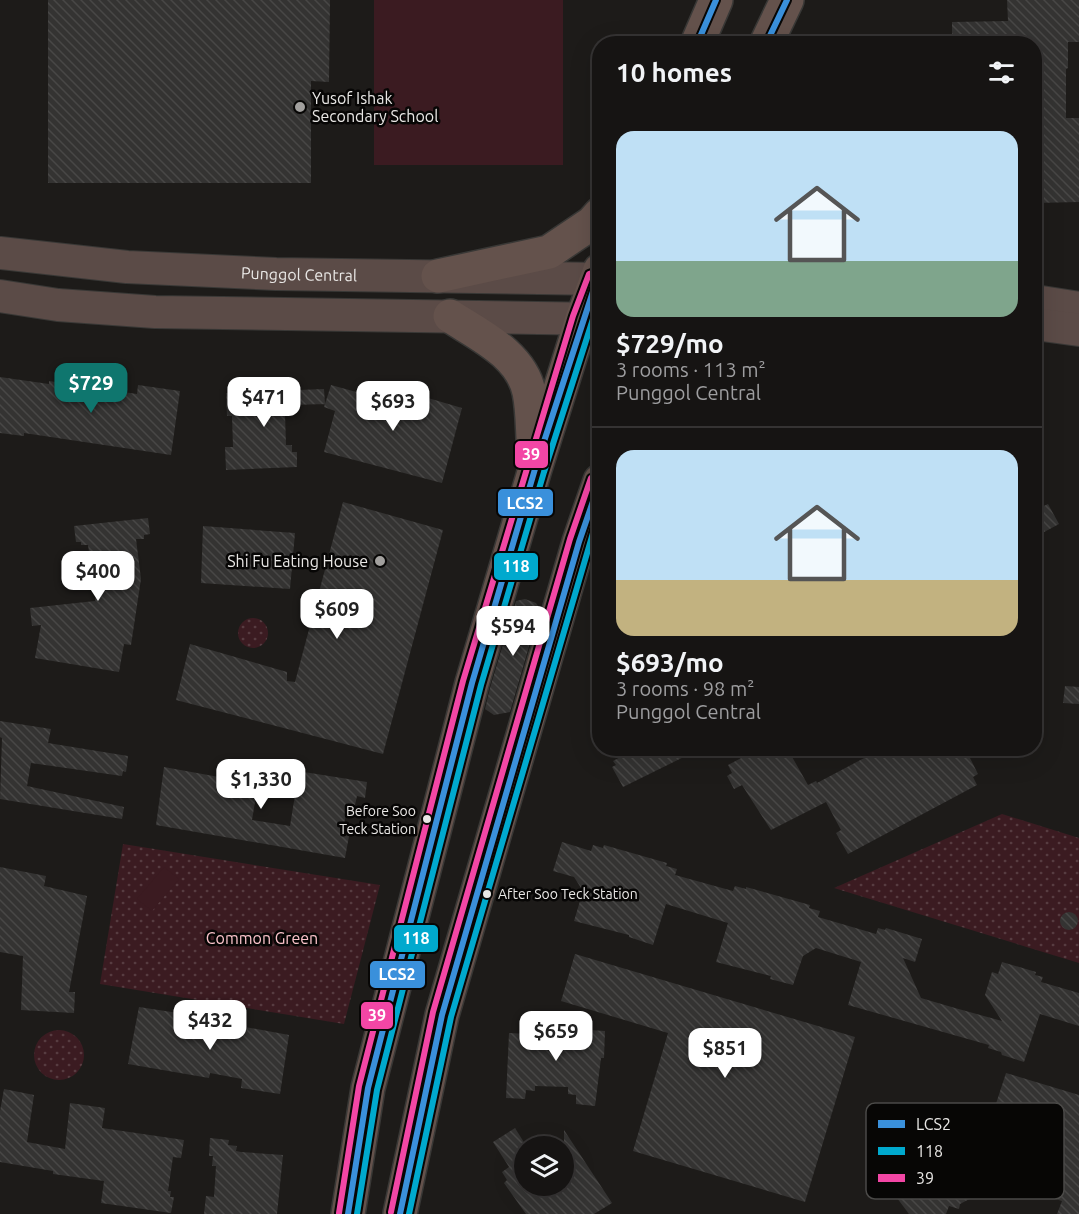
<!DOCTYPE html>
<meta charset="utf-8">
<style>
body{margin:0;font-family:Ubuntu,sans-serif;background:#232121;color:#f1f3f6;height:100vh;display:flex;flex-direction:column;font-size:22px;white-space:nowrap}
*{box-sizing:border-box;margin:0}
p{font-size:20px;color:#9e9ea0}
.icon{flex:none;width:33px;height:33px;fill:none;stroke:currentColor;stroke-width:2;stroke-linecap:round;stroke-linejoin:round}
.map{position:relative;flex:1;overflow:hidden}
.side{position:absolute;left:592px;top:36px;width:450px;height:720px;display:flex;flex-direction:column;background:#161413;border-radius:24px;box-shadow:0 6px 24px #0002,0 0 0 2px #353333}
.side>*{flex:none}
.buttons{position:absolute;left:514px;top:1136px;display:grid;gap:12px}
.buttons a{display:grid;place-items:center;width:60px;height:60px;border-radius:50%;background:#161413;box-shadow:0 6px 24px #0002,0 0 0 2px #353333;font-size:30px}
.price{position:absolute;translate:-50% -51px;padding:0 14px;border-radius:12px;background:#fff;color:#222;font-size:20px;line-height:39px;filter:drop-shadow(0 2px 3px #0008)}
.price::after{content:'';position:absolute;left:50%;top:36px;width:18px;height:14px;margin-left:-9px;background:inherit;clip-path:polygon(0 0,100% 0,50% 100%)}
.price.current{background:#0f766e;color:#fff}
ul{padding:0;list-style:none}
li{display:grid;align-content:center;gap:12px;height:318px;padding:0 24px}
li+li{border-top:2px solid #353333}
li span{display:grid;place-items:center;height:186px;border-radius:18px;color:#555}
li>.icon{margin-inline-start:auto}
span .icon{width:108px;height:108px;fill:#fffc;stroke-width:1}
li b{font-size:26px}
h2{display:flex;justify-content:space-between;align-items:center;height:72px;padding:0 24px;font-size:26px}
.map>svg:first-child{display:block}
</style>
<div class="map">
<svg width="1079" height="1214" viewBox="0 0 1079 1214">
<defs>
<pattern id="park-dots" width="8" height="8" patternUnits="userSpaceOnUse" patternTransform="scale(1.5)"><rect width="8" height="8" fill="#3b1b21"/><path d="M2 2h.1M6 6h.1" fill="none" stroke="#573c41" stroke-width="1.8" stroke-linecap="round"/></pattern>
<pattern id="building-back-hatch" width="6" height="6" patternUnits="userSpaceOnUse" patternTransform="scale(1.5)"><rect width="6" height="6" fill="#343332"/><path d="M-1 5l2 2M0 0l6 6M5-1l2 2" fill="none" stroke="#484746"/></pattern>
</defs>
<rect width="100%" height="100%" fill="#1d1b19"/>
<path fill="url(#park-dots)" d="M238 633a15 15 0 1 1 30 0a15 15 0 1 1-30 0Z
M 1002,814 L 1079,838 L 1079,963 L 834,888 Z
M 123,844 L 380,885 L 344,1024 L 100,984 Z
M34 1055a25 25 0 1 1 50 0a25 25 0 1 1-50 0Z"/>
<path fill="#3b1b21" d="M 374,0 L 563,0 L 563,165 L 374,165 Z
M 164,867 L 179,879 L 152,911 L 137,899 Z"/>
<path fill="url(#building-back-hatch)" d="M 48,0 L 330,0 L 329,82 L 311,81 L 311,183 L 48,183 Z
M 1007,0 L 1079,0 L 1079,42 L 1068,42 L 1068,68 L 1066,69 L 1066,118 L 1079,118 L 1079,202 L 1035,203 L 1035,44 L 952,44 L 952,22 L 1008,21 Z
M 0,377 L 49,384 L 49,381 L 137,394 L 138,385 L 180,391 L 171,455 L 24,433 L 24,436 L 0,433 Z
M 331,385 L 407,406 L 411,393 L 462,408 L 442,483 L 324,452 L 335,411 L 324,407 Z
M 324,389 L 325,404 L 292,405 L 292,414 L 285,414 L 286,445 L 292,445 L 292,452 L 297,452 L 297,467 L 226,470 L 225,447 L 233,447 L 232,416 L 227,416 L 226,393 Z
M 343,502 L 443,530 L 383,754 L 176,700 L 190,644 L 287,672 L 287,681 L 295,682 Z
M 1048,504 L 1059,524 L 1035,537 L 1035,510 Z
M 148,518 L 150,534 L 144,535 L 144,539 L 136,539 L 141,579 L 131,645 L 124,644 L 119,672 L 35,658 L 41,625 L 32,626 L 30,608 L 95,601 L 104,551 L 89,552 L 88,545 L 81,545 L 81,542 L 76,542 L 74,526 Z
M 203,526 L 295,533 L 290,589 L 201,583 Z
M 525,599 L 536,603 L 540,609 L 510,712 L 494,715 L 485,709 L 490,688 L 516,601 Z
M 1065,686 L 1079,687 L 1079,704 L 1063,703 Z
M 0,721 L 51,729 L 48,743 L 128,756 L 126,772 L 123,771 L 122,776 L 31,763 L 27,786 L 124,807 L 122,819 L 0,799 L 2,738 L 0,737 Z
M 637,748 L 702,748 L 623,787 L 612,767 L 616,765 L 613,761 Z
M 760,748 L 787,748 L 808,785 L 816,781 L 817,783 L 883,748 L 965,748 L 978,774 L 973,777 L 977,785 L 848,854 L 836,833 L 841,830 L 826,802 L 771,830 L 742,785 L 734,789 L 727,776 L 732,773 L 728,765 Z
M 164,767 L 258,784 L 252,820 L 290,826 L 295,795 L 290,794 L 292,785 L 282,784 L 285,769 L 367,782 L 365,798 L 357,796 L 355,805 L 348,804 L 342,835 L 349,836 L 345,858 L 156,825 Z
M 562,842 L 591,851 L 593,845 L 603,848 L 604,845 L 667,863 L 666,866 L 677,869 L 675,875 L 733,891 L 735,886 L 746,889 L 746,887 L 810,905 L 809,908 L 820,911 L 818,917 L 876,934 L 878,928 L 885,930 L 886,928 L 922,939 L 915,962 L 903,958 L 921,998 L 955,1008 L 1002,1021 L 985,995 L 992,972 L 998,974 L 1002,962 L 1036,972 L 1035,975 L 1043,977 L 1041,982 L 1079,993 L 1079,1026 L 1040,1014 L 1024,1062 L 1002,1055 L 1001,1052 L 988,1048 L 989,1045 L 848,1005 L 861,962 L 816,948 L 803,956 L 793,985 L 770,979 L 771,976 L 716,962 L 728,923 L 666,904 L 653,945 L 629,937 L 629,935 L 574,921 L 583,891 L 574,877 L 553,871 Z
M 0,867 L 46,876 L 44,886 L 87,896 L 69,992 L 75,992 L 74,1013 L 21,1010 L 23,956 L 0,952 Z
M1060 921a9 9 0 1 1 18 0a9 9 0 1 1-18 0Z
M 575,954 L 855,1037 L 805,1202 L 633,1151 L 668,1033 L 561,1001 Z
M 139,1007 L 178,1013 L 175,1031 L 210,1037 L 213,1021 L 289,1035 L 280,1094 L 241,1088 L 242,1079 L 210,1073 L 209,1078 L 128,1064 Z
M 530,1026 L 605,1031 L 604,1058 L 601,1058 L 595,1106 L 576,1104 L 576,1095 L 568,1094 L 568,1087 L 535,1086 L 535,1091 L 526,1090 L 525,1099 L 506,1098 L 509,1033 L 529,1034 Z
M 1006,1073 L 1079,1095 L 1079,1214 L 1057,1214 L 1062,1201 L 1025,1190 L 1034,1164 L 1018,1173 L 1001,1167 L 1012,1129 L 990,1122 Z
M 4,1089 L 34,1095 L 27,1142 L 65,1149 L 70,1103 L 105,1108 L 102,1128 L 184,1140 L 181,1158 L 173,1157 L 168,1191 L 171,1191 L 170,1197 L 174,1197 L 171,1213 L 101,1203 L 104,1181 L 53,1174 L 53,1171 L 0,1162 L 0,1111 Z
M 910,1111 L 917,1135 L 954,1116 L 966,1138 L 963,1139 L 992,1187 L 960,1204 L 959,1209 L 949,1206 L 946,1214 L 909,1214 L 894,1194 L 874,1127 L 893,1122 L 891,1117 Z
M 515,1128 L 525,1144 L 525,1185 L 564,1185 L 564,1130 L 612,1203 L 594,1214 L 526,1214 L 504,1183 L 507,1180 L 502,1172 L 509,1167 L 493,1142 Z
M 210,1138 L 229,1140 L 228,1145 L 237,1146 L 236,1151 L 241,1152 L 283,1155 L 277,1214 L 204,1214 L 206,1196 L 214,1197 L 216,1166 L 212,1166 L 213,1156 L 209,1156 Z"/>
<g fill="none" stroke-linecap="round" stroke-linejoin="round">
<g stroke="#393836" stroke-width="34">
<g id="secondary">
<path id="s1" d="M 0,253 L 127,267 L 276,274 L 600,279"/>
<path d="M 0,296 L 58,305 L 155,312 L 600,319"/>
<path d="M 1035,301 L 1079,308"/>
<path d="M 1035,324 L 1079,330"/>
</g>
</g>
<g stroke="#393836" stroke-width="36">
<path id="primary" d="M 697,44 L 716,0
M 766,44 L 787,0
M 438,276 L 549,252 L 592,223 L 600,214
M 450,316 C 479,335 521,354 529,392 C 533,411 532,433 534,452
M 348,1214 L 368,1088 L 472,683 L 535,469 L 582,319 L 600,270
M 400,1214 L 442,1015 L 579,542 L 600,481"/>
</g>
<use href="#secondary" stroke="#5b4b47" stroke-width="32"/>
<use href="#primary" stroke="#64524c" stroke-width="33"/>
<g stroke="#070605" stroke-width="10">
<path id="bus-1" d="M 697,44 L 716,0
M 766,44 L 787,0
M 348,1214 L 368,1088 L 472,683 L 535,469 L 600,270
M 400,1214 L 442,1015 L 579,542 L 600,481"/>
</g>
<g stroke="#070605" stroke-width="10">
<path id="bus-2" d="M 357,1214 L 377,1090 L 481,685 L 544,472 L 600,297
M 409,1214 L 451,1017 L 600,509"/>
</g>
<g stroke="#070605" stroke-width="10">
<path id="bus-3" d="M 391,1212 L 433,1012 L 570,539 L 591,478
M 339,1213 L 359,1086 L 463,681 L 573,316 L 589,274 L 600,270"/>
</g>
<use href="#bus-1" stroke="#3a90db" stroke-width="6"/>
<use href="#bus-2" stroke="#00a9ce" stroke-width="6"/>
<use href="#bus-3" stroke="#f346a5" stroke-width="6"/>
</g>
<g fill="#a2a09e" stroke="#070605" stroke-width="2">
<circle cx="300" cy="107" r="6"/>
<circle cx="380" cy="561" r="6"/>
</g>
<g fill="#e9e7e5" stroke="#070605" stroke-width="2">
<circle cx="427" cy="819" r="5"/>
<circle cx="487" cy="894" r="5"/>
</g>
<g text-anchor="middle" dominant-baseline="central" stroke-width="5" stroke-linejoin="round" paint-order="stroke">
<g font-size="14" fill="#e9e7e5" stroke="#070605" text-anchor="end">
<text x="416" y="811">Before Soo<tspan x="416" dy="18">Teck Station</tspan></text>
<text x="498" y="894" text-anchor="start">After Soo Teck Station</text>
</g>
<g font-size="16" fill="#e9e7e5" stroke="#070605" text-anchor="start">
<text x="312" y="98">Yusof Ishak<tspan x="312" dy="18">Secondary School</tspan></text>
<text x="368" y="561" text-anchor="end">Shi Fu Eating House</text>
</g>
<g font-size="16" fill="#e9e7e5" stroke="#070605">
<text stroke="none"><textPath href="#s1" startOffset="300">Punggol Central</textPath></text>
</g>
<g font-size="16" fill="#fac3ca" stroke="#070605">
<text x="262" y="938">Common Green</text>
</g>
</g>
<rect x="866" y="1103" width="198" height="96" rx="9" fill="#070605" stroke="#4b4a48" stroke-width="1.5"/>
<rect x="878" y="1120" width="27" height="8" fill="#3a90db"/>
<rect x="878" y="1147" width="27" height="8" fill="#00a9ce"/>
<rect x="878" y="1174" width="27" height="8" fill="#f346a5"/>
<g font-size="16" fill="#e9e7e5">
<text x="916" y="1130">LCS2</text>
<text x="916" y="1157">118</text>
<text x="916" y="1184">39</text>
</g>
<g stroke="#070605" stroke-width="2">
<rect x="514" y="440" width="35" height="29" rx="6" fill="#f346a5"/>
<rect x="497" y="488" width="57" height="29" rx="6" fill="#3a90db"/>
<rect x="493" y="552" width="46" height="29" rx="6" fill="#00a9ce"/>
<rect x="393" y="924" width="46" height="29" rx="6" fill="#00a9ce"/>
<rect x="369" y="960" width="57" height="29" rx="6" fill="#3a90db"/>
<rect x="360" y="1001" width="34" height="29" rx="6" fill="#f346a5"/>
</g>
<g font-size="16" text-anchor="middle" font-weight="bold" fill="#fff">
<text x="531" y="460">39</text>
<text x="525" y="509">LCS2</text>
<text x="516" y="572">118</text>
<text x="416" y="944">118</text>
<text x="397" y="980">LCS2</text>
<text x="377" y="1021">39</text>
</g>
</svg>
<div class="buttons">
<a><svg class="icon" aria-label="layers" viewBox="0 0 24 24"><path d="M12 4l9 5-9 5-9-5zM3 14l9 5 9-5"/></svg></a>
</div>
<b class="price current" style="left:91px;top:414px">$729</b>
<b class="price" style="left:264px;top:428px">$471</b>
<b class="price" style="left:393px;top:432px">$693</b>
<b class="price" style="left:98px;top:602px">$400</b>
<b class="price" style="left:337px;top:640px">$609</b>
<b class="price" style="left:513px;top:657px">$594</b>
<b class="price" style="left:261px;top:810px">$1,330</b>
<b class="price" style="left:210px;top:1051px">$432</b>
<b class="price" style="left:556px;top:1062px">$659</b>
<b class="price" style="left:725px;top:1079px">$851</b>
<section class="side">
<h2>10 homes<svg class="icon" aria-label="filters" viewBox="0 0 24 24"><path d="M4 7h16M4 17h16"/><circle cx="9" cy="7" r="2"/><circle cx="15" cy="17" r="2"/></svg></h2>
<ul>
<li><span style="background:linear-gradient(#bfe0f5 70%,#7fa58c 0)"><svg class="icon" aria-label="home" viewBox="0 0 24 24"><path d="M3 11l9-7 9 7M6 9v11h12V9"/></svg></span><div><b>$729/mo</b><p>3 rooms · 113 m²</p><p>Punggol Central</p></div></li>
<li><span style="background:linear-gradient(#bfe0f5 70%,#c2b280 0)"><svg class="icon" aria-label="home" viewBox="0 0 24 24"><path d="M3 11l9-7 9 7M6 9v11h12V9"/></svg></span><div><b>$693/mo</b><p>3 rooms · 98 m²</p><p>Punggol Central</p></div></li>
</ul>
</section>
</div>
